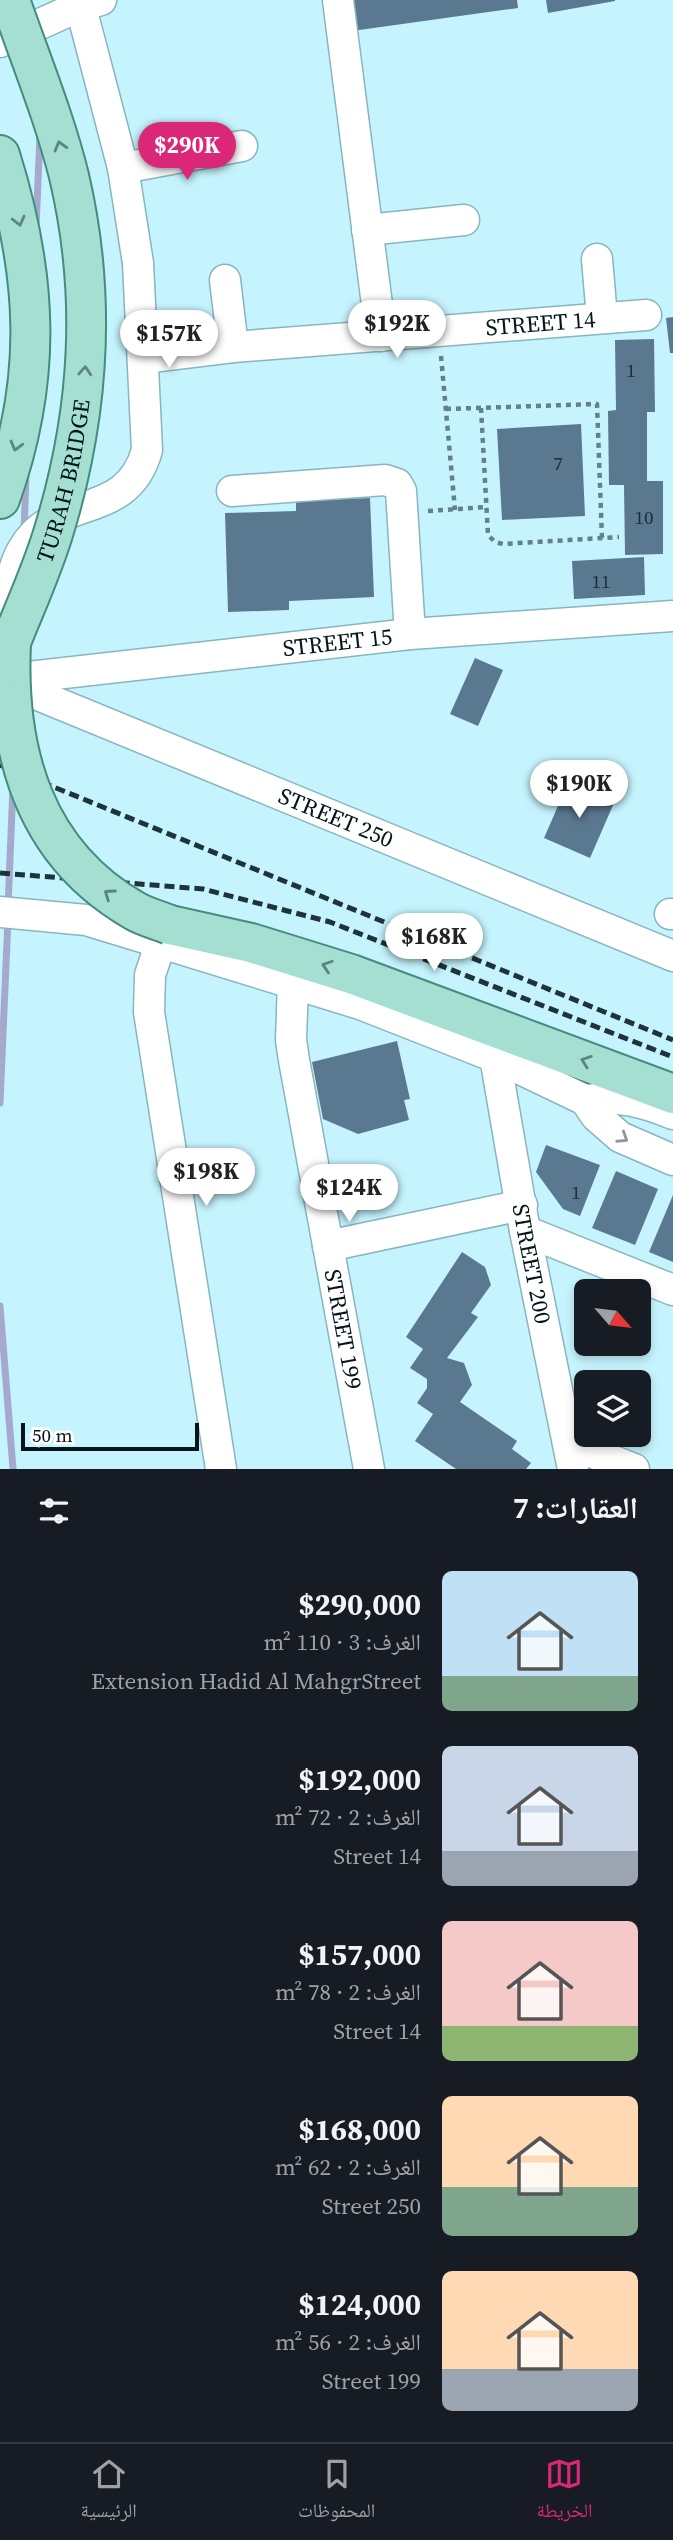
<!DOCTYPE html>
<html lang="ar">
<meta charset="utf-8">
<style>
body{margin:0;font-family:"Source Serif 4","Noto Naskh Arabic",serif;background:#20242c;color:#f1f3f6;direction:rtl;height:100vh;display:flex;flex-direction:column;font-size:26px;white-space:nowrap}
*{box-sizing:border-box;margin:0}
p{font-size:23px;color:#9ea1a6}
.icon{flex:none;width:38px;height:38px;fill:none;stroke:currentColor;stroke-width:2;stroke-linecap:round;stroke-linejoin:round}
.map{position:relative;height:1469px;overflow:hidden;direction:ltr}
.side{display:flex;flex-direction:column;background:#171b24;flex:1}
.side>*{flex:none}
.needle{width:46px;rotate:118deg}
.controls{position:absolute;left:574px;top:1279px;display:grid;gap:14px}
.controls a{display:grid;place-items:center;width:77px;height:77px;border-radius:10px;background:#171b24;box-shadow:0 4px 10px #0003;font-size:35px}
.scale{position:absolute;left:21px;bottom:18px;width:178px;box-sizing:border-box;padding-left:7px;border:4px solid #05161a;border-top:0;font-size:19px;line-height:24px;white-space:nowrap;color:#05161a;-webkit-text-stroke:5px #fff;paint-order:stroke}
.price{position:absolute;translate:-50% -60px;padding:0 16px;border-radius:24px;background:#fff;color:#222;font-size:23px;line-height:46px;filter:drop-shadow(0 2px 4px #0008)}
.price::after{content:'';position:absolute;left:50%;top:42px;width:21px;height:16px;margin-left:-10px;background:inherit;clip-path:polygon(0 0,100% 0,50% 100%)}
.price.active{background:#db2777;color:#fff}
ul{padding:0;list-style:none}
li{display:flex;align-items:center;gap:21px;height:175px;padding:0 35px}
li span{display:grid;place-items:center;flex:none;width:196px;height:140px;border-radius:10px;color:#555}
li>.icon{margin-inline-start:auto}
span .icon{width:84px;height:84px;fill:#fffc;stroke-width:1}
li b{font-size:30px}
h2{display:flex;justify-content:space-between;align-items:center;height:84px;padding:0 35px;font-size:30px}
.dock{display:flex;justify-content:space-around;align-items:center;height:98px;border-top:2px solid #363941;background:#171b24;font-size:19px;color:#9ea1a6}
.dock a{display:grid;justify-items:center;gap:4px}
.dock .active{color:#db2777}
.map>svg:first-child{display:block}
</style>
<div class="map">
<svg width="673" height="1469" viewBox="0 0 673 1469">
<rect width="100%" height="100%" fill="#c6f4fe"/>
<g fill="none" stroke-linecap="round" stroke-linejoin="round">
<path stroke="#a5aacd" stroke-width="7" d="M 36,228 L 40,135
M 24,533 L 26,475
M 8,907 L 13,786
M 0,1103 L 8,919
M 0,1306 L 13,1469"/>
</g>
<path fill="#5b7891" d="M 348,0 L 517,0 L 518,8 L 352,31 Z
M 546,0 L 615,0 L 615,1 L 548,13 Z
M 673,317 L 673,353 L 670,353 L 666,318 Z
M 654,339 L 655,412 L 647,412 L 647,481 L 663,481 L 663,554 L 625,555 L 624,485 L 609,485 L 608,411 L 616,410 L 615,340 Z
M 581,424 L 585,516 L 502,520 L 497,429 Z
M 370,498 L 374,597 L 289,601 L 289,610 L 228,612 L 225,513 L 296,511 L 296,501 Z
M 644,557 L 645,595 L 574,599 L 572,561 Z
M 475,658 L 503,670 L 478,726 L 450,714 Z
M 568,783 L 614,803 L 590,858 L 544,838 Z
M 397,1041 L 410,1099 L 404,1100 L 409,1120 L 358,1134 L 323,1119 L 312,1062 Z
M 546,1145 L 600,1165 L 580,1216 L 563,1209 L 536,1172 Z
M 616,1171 L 658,1189 L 635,1245 L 592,1228 Z
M 673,1195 L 673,1262 L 649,1252 Z
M 462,1252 L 485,1267 L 491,1285 L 471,1313 L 478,1317 L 447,1358 L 464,1363 L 472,1385 L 460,1402 L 517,1441 L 512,1449 L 531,1463 L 526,1469 L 456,1469 L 415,1441 L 433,1414 L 417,1403 L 427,1388 L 427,1379 L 410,1368 L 423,1349 L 406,1337 Z"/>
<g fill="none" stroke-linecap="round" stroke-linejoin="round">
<g stroke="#88b5be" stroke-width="33">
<g id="minor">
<path id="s1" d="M 79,0 L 123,168 L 138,263 L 147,450 C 127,523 56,492 23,549 C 4,579 5,644 2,680 L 410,634 L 673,616"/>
<path d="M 338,0 L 381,336"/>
<path d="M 0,42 L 80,6 L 101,0"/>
<path d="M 123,168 L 242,146"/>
<path d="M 367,230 L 464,220"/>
<path d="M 597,259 L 602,318"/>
<path d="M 225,280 L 233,347"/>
<path id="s2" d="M 143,358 L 233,347 L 646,315"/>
<path d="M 232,491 L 385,480 L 397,484 L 401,491 L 410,634"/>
<path id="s3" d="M 4,681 L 673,956"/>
<path d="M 0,912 L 86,920 L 360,1004 L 495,1057 L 585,1100 L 596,1116 L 620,1137 L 673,1160"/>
<path d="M 670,914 L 673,914"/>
<path d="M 161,942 L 150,975 L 149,1012 L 221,1469"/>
<path id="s4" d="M 293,982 L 291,1040 L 294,1060 L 369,1469"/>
<path id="s5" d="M 495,1057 L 525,1231 L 573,1469"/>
<path d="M 585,1100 C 618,1095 643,1102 673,1114"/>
<path d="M 525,1231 L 673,1290"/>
<path d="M 328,1246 L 522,1205"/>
<path d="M 568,1443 L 634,1469"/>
</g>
</g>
<g stroke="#458b7e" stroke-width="42">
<path id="major" d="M 0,155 C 38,276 43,379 0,499
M 170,925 L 251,943 L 351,974 L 673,1094"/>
</g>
<path stroke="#628188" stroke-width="4.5" stroke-dasharray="5 5" stroke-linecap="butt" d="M 441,356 L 455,510
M 481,408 L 488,535 L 495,542 L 503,544 L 619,537
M 446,409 L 597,404 L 602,539
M 428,511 L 487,507"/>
<use href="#minor" stroke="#fff" stroke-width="30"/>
<use href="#major" stroke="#a4dfd2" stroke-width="38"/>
<path stroke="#1f3439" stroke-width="5" stroke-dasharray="10 5" stroke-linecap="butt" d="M 0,765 L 673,1040
M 0,873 L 203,889 L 330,922 L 673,1057"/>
<g stroke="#458b7e" stroke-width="42" stroke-linecap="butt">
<g id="major-bridge">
<path d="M 11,643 C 6,752 34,853 135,911 C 145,917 158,920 170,925"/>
<path id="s6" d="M 0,671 C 17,623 41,576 55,527 C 90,410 97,295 69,176 C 54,116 30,58 10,0"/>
</g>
</g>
<use href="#major-bridge" stroke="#a4dfd2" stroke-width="38"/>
</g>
<defs><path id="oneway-chevron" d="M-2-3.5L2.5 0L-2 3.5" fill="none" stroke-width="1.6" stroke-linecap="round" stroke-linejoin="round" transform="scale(1.75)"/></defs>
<g stroke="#5c857f">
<use href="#oneway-chevron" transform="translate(60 146) rotate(-106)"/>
<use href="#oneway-chevron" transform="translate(19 221) rotate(76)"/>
<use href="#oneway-chevron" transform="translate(85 371) rotate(-86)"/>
<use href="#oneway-chevron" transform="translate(16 446) rotate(105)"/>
<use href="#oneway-chevron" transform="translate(109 894) rotate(-145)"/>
<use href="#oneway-chevron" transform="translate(327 966) rotate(-162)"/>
<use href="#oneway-chevron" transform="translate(586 1061) rotate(-160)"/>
</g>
<use stroke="#8e9698" href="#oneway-chevron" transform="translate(623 1138) rotate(33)"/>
<g text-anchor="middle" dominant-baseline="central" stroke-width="7" stroke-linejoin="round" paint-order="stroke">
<g font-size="19" fill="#1a2e38">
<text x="631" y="370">1</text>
<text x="558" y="463">7</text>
<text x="644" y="517">10</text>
<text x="601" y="581">11</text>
<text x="576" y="1192">1</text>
</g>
<g font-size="23" fill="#05161a" stroke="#fff">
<text stroke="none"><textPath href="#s2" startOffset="399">STREET 14</textPath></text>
<text stroke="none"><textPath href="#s6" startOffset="201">TURAH BRIDGE</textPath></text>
<text stroke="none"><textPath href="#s1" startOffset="1094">STREET 15</textPath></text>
<text stroke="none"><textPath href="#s3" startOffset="359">STREET 250</textPath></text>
<text stroke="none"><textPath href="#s5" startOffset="210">STREET 200</textPath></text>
<text stroke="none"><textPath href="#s4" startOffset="352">STREET 199</textPath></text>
</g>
</g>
</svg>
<div class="controls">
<a><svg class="needle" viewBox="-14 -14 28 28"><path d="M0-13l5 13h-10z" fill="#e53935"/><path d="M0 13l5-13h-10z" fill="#9ea1a6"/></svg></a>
<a><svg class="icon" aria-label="layers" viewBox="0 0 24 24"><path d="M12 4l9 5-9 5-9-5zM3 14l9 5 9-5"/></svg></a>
</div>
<div class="scale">50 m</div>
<b class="price active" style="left:187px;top:182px">$290K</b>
<b class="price" style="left:397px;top:360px">$192K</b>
<b class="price" style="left:169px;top:370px">$157K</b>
<b class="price" style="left:579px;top:820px">$190K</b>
<b class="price" style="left:434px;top:973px">$168K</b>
<b class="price" style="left:206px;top:1208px">$198K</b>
<b class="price" style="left:349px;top:1224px">$124K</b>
</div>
<section class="side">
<h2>العقارات: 7<svg class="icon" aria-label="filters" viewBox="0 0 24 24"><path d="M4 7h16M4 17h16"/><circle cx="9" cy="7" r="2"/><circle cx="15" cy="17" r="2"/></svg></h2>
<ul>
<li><span style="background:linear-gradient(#bfe0f5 75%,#7fa58c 0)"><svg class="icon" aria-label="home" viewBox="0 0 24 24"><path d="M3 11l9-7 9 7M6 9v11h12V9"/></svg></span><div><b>$290,000</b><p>الغرف: 3 · 110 m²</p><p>Extension Hadid Al MahgrStreet</p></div></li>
<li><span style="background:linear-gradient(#c9d6e8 75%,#9aa5b1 0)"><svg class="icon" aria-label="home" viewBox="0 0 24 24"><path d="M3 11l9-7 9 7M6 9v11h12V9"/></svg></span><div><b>$192,000</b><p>الغرف: 2 · 72 m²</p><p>Street 14</p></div></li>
<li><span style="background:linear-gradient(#f6c9c9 75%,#8fb573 0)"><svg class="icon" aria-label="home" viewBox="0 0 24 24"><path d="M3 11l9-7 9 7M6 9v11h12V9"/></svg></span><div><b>$157,000</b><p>الغرف: 2 · 78 m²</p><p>Street 14</p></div></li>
<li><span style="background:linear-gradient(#ffd9b3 65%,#7fa58c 0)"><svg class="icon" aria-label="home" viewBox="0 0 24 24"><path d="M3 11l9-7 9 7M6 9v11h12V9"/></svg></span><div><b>$168,000</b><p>الغرف: 2 · 62 m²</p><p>Street 250</p></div></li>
<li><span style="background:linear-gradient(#ffd9b3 70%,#9aa5b1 0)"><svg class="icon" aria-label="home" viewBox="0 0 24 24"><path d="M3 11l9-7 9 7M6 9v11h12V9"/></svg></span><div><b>$124,000</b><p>الغرف: 2 · 56 m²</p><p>Street 199</p></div></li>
</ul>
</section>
<nav class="dock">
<a class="active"><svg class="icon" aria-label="map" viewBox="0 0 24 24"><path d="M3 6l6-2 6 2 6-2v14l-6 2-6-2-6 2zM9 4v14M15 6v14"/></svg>الخريطة</a>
<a><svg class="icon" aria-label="saved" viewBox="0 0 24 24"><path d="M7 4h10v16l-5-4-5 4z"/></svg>المحفوظات</a>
<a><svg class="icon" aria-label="home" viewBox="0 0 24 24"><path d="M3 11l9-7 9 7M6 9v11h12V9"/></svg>الرئيسية</a>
</nav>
